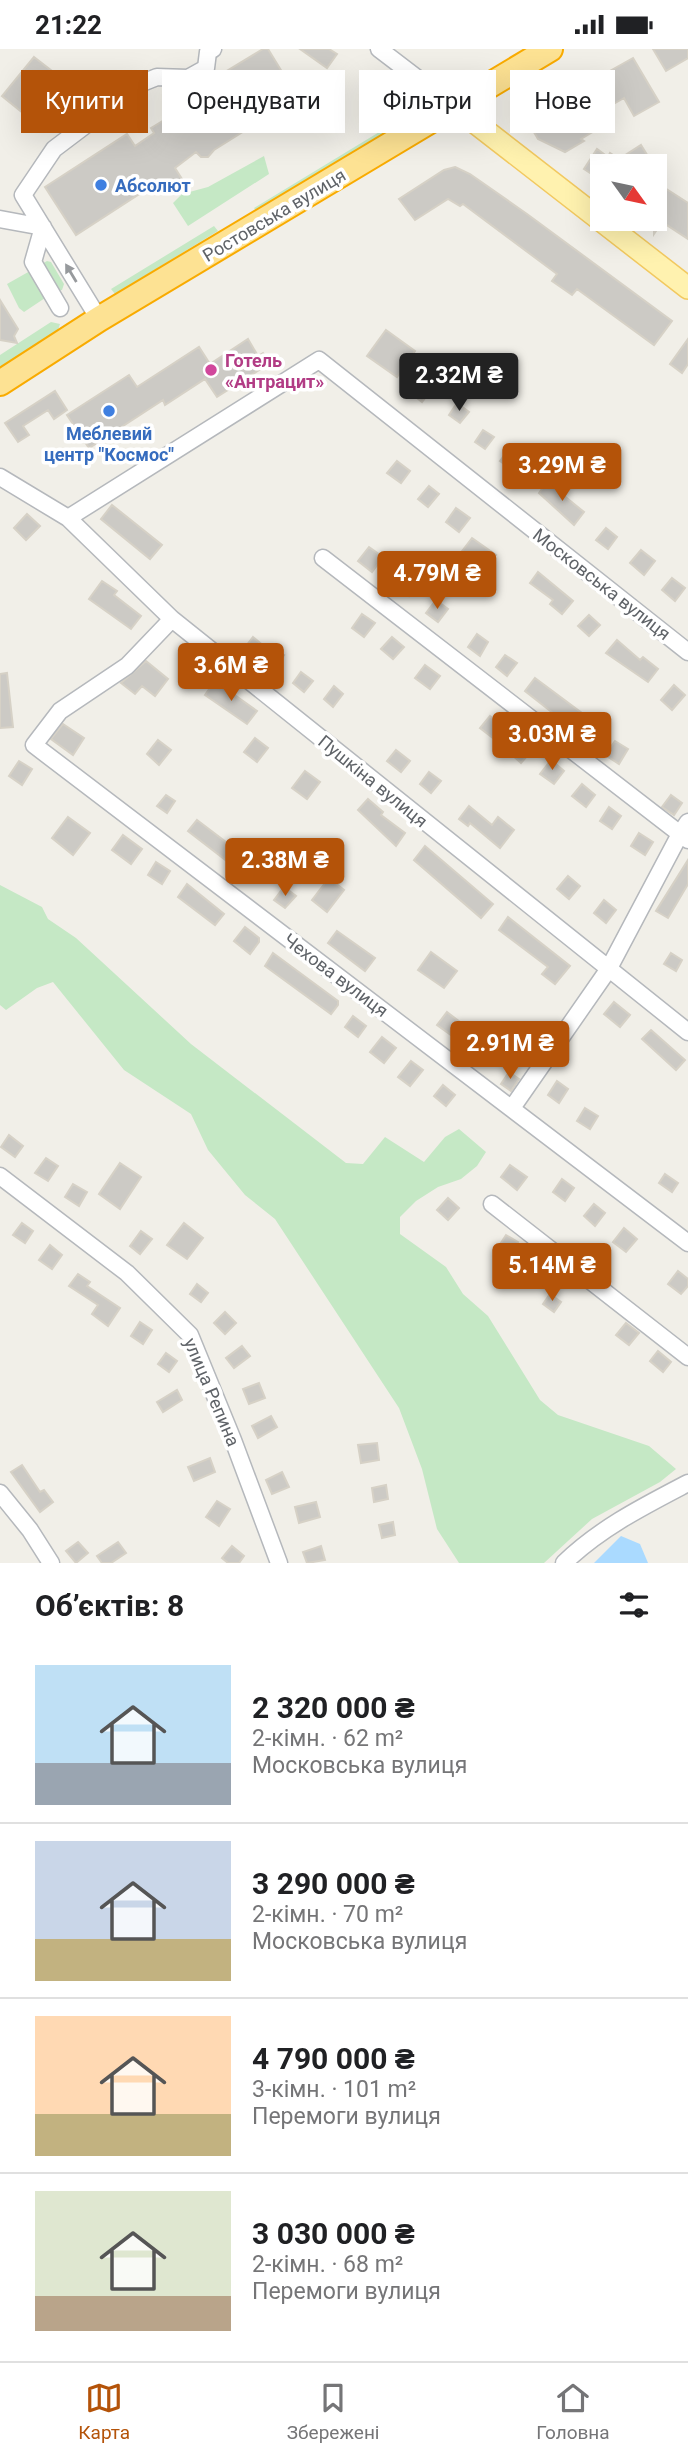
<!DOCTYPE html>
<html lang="uk">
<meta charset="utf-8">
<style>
body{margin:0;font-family:Roboto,sans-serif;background:#f2f2f2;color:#202124;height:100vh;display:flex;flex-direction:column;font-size:26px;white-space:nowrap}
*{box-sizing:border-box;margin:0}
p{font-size:23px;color:#757577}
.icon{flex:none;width:38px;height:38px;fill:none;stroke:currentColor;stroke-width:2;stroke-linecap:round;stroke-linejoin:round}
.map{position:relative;height:1514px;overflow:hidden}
.sheet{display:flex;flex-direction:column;background:#fff;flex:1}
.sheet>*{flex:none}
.hud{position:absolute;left:21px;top:21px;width:648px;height:63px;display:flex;gap:14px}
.needle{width:46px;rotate:123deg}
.controls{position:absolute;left:590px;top:105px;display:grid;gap:14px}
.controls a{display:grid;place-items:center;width:77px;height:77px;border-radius:0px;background:#fff;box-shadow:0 7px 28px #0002;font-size:35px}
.price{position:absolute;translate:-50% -60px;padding:0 16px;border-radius:7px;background:#b45309;color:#fff;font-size:23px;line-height:46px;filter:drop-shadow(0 2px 4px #0008)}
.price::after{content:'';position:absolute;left:50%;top:42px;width:21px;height:16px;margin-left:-10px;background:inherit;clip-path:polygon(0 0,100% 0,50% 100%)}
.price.on{background:#222;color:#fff}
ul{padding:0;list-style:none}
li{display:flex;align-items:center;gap:21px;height:175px;padding:0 35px}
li+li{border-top:2px solid #e0e0e0}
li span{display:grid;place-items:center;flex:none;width:196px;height:140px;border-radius:0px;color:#555}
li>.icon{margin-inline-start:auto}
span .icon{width:84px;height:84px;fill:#fffc;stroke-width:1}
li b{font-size:30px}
h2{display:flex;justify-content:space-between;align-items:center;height:84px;padding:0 35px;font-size:30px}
.tag{padding:0 24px;border-radius:0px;background:#fff;box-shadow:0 7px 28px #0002;font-size:24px;line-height:63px}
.tag.on{background:#b45309;color:#fff}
.status{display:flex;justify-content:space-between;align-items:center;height:49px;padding:0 35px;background:#fff;direction:ltr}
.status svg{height:19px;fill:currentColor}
.menu{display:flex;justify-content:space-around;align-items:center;height:98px;border-top:2px solid #e0e0e0;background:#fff;font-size:19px;color:#757577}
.menu a{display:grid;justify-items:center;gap:4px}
.menu .on{color:#b45309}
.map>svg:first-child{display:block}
</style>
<div class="status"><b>21:22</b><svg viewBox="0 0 49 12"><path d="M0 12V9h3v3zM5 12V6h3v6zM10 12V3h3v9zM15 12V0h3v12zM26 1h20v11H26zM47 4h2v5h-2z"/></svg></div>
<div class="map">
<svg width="688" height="1514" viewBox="0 0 688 1514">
<rect width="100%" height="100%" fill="#f1efe8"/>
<path fill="#c5e8c5" d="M 404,68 L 409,74 L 259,165 L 254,159 Z
M 264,107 L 269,125 L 188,177 L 173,154 L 182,145 L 208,138 Z
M 214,177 L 218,182 L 115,245 L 111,240 Z
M 47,212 L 51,213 L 64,235 L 62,241 L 57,242 L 42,215 Z
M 30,222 L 45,249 L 24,263 L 19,259 L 7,235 Z
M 51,273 L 60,275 L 57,284 L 0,321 L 0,306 Z
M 0,836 L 42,858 L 48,870 L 76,889 L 191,995 L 346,1114 L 363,1115 L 385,1088 L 424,1113 L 445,1088 L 459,1080 L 486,1103 L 477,1117 L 461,1130 L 438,1138 L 416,1152 L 400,1168 L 400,1185 L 446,1218 L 463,1245 L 488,1267 L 540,1351 L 558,1366 L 649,1397 L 676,1420 L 660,1433 L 592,1470 L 544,1514 L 459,1514 L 437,1480 L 422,1420 L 399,1359 L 275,1170 L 245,1146 L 208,1101 L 191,1065 L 124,1021 L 53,933 L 37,939 L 6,961 L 0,956 Z"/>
<path fill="#aadaff" d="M 621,1487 L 640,1495 L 648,1514 L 594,1514 Z"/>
<path fill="#cccac5" stroke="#d6d1c6" stroke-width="2" d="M 263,0 L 268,0 L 298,49 L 269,67 L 273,73 L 261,81 L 257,74 L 214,101 L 208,108 L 201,108 L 196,103 L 175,119 L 182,130 L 164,142 L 158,133 L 76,186 L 45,138 L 127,85 L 135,97 L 154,84 L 151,79 L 197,51 L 192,43 Z
M 300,0 L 329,0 L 337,5 L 327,19 Z
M 653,0 L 688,0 L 688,9 L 666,22 Z
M 34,8 L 61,29 L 49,43 L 68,59 L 54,76 L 50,74 L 44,81 L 2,47 Z
M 633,9 L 659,53 L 634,67 L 624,49 L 589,69 L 596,81 L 581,90 L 584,92 L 565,103 L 538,90 L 528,73 L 535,68 L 533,65 Z
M 641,96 L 649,109 L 635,117 L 602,117 L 602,132 L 584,120 L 597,100 L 608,108 L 610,104 L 619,110 Z
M 455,118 L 470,125 L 527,165 L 672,272 L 654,296 L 577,240 L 572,246 L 552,232 L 557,225 L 463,155 L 460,157 L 448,150 L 415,171 L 399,150 L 444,121 Z
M 654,132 L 688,154 L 688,190 L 662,173 L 654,185 Z
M 0,251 L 18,280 L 14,287 L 17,294 L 0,291 Z
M 386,281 L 415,302 L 397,328 L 367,307 Z
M 248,290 L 258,307 L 263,304 L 270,314 L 217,348 L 205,330 L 165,356 L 163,351 L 89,399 L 67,366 L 129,326 L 137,338 L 199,298 L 210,315 Z
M 688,290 L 688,315 L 682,324 L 670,315 Z
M 420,331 L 432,340 L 422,353 L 411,344 Z
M 55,342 L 67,361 L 54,370 L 48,361 L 23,377 L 29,386 L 18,393 L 5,374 Z
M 457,354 L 469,363 L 460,374 L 449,366 Z
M 483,381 L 494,388 L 485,400 L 475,393 Z
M 510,399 L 522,408 L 513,421 L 500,412 Z
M 397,412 L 410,422 L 401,434 L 387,424 Z
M 547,433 L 584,463 L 574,476 L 539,444 Z
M 429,437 L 439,445 L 428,458 L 418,450 Z
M 112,456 L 162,496 L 150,510 L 101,470 Z
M 456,459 L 470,469 L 459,483 L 446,473 Z
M 27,465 L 40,477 L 26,491 L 14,479 Z
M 606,479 L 617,488 L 608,500 L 596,491 Z
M 472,489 L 496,506 L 477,531 L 453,514 Z
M 369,498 L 383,508 L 372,523 L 358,512 Z
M 641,501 L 655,512 L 644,526 L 630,514 Z
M 404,523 L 419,534 L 409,547 L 394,536 Z
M 538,523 L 573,552 L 562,565 L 550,555 L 553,551 L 530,534 Z
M 672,529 L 685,539 L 675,552 L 662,541 Z
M 102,532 L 117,542 L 114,546 L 141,567 L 131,580 L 89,550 Z
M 436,551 L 448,560 L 438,573 L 426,564 Z
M 362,565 L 375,574 L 364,588 L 352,579 Z
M 589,566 L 600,576 L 589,587 L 578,577 Z
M 477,585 L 488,593 L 480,607 L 468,598 Z
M 253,588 L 271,603 L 273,599 L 284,606 L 275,620 L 258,608 L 256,611 L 243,601 Z
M 392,588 L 404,598 L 393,610 L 381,600 Z
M 617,591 L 640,611 L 643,608 L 658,620 L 648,633 L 606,604 Z
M 505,606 L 517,614 L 507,627 L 496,618 Z
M 146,612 L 168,630 L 155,647 L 142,637 L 135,645 L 121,634 Z
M 425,616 L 440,627 L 430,640 L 415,629 Z
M 301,623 L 313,632 L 304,643 L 293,634 Z
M 7,624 L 13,678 L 0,679 L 0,625 Z
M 535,629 L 602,679 L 592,691 L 566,669 L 563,672 L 525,642 Z
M 215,632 L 257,662 L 247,675 L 205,646 Z
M 674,636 L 685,646 L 672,661 L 661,651 Z
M 334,637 L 343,645 L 333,658 L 324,650 Z
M 490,667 L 502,677 L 493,689 L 480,679 Z
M 63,675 L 84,689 L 73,706 L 51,690 Z
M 255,689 L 268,699 L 257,713 L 244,703 Z
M 158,691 L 171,701 L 159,716 L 147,705 Z
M 523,691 L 534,699 L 521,714 L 511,705 Z
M 615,692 L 628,700 L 619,715 L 605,706 Z
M 396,701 L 410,712 L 401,723 L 387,712 Z
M 551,711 L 564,722 L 554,735 L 540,725 Z
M 19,712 L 32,720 L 22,736 L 9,727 Z
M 305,722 L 320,733 L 307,750 L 292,739 Z
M 429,723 L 441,732 L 431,744 L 420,735 Z
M 582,735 L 595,746 L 586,758 L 572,747 Z
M 166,746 L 175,752 L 167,764 L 157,757 Z
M 671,746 L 682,754 L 674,766 L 662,758 Z
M 368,750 L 383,763 L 381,766 L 405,784 L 396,797 L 358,761 Z
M 469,757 L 492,776 L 498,768 L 514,781 L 500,799 L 470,774 L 468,777 L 459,770 Z
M 609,758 L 621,767 L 612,780 L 600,772 Z
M 68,768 L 90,784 L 73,806 L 52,789 Z
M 197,771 L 263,821 L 254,833 L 188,782 Z
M 639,784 L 653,793 L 645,806 L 631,797 Z
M 123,786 L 142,800 L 131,815 L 112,801 Z
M 425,797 L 493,855 L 481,869 L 414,811 Z
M 688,811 L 688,835 L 668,869 L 656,862 Z
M 156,813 L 170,822 L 162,835 L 148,826 Z
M 568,827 L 580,837 L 569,850 L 557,840 Z
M 329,829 L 344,841 L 327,863 L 312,851 Z
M 187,835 L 224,865 L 215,876 L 178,848 Z
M 284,838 L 296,847 L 285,859 L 274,851 Z
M 604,851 L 616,861 L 606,874 L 594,864 Z
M 508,868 L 570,917 L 555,935 L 542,925 L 548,918 L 499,881 Z
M 245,878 L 259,889 L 259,893 L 250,905 L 234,892 Z
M 337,882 L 375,909 L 365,922 L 328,894 Z
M 431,903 L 457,922 L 444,939 L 418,921 Z
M 273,904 L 338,952 L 338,956 L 331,965 L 265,917 Z
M 671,904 L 682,911 L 676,922 L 664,915 Z
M 614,953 L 630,966 L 620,978 L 604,965 Z
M 447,963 L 460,973 L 451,986 L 437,976 Z
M 353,967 L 366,977 L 358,988 L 345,978 Z
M 651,981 L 685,1011 L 676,1021 L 642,990 Z
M 478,986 L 492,998 L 482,1010 L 468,998 Z
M 382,988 L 396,999 L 384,1014 L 370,1003 Z
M 411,1012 L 423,1021 L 410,1037 L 398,1028 Z
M 509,1023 L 519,1030 L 511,1042 L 501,1035 Z
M 557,1032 L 568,1040 L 559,1054 L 548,1046 Z
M 443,1036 L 455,1046 L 446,1057 L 434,1047 Z
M 585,1059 L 598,1067 L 590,1080 L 577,1072 Z
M 9,1086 L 23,1097 L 15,1108 L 1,1098 Z
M 46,1109 L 58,1117 L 48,1132 L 35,1124 Z
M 120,1114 L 141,1128 L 120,1160 L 99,1145 Z
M 510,1116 L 527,1128 L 517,1141 L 501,1128 Z
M 665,1125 L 678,1134 L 672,1143 L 659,1134 Z
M 562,1130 L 574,1139 L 565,1152 L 553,1143 Z
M 73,1135 L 87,1143 L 79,1157 L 65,1148 Z
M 448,1149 L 459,1159 L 448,1171 L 437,1161 Z
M 594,1155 L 605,1164 L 595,1177 L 584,1167 Z
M 22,1174 L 33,1182 L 25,1194 L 13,1186 Z
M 184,1174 L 203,1189 L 187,1210 L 167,1196 Z
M 624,1179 L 637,1190 L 626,1203 L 613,1193 Z
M 141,1182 L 152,1190 L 140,1205 L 130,1197 Z
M 506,1186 L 518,1193 L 511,1204 L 499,1197 Z
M 50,1196 L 62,1206 L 52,1220 L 39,1211 Z
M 535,1208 L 546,1216 L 538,1228 L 526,1220 Z
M 678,1222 L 688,1230 L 688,1237 L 681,1245 L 668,1235 Z
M 78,1225 L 90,1233 L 87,1237 L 120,1259 L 108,1277 L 92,1265 L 98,1256 L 69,1237 Z
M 197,1235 L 208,1244 L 201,1253 L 190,1245 Z
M 550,1245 L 561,1253 L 554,1263 L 543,1255 Z
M 225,1263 L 236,1274 L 225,1285 L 214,1274 Z
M 140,1273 L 152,1281 L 143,1295 L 131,1287 Z
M 626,1274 L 639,1284 L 629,1296 L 616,1286 Z
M 242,1297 L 250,1307 L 234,1319 L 226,1309 Z
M 658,1302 L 671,1313 L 663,1323 L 650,1312 Z
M 166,1304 L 177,1312 L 169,1323 L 158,1315 Z
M 259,1334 L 265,1349 L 249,1355 L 243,1340 Z
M 177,1341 L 182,1351 L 163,1363 L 157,1353 Z
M 271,1367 L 277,1378 L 258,1389 L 252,1377 Z
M 377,1394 L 379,1411 L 361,1414 L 358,1396 Z
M 210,1409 L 215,1423 L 194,1432 L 188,1418 Z
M 22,1416 L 40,1443 L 44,1441 L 53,1453 L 40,1463 L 11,1423 Z
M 282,1423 L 289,1438 L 272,1445 L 266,1431 Z
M 386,1436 L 388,1450 L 374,1453 L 372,1439 Z
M 217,1452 L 230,1460 L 219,1477 L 206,1468 Z
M 316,1453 L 320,1468 L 299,1474 L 295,1458 Z
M 393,1473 L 395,1486 L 382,1489 L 379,1476 Z
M 78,1493 L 88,1504 L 76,1514 L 66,1502 Z
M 118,1493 L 126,1504 L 111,1514 L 102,1514 L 97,1507 Z
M 232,1497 L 244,1507 L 239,1514 L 228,1514 L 222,1509 Z
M 321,1497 L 325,1511 L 307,1514 L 303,1503 Z"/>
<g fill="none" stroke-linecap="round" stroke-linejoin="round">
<g stroke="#b5b8bc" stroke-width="19">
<path id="minor" d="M 379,0 L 455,58
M 0,170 L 43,178
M 43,178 L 33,213 L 60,259
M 99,270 L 23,146 L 54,100 L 95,69 L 116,62 L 123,56 L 128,44 L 142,34 L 157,28 L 188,29 L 206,19 L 208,3 L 213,0
M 0,428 L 68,469 L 319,311 L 688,603
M 68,469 L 172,570 L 688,983
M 323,509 L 688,791
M 172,570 L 127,617 L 60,662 L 34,696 L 688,1194
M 512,1059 L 608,921 L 680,785 L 688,773
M 0,1127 L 127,1224 L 190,1286 L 233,1391 L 279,1514
M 492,1155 L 688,1308
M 0,1444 L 30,1481 L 51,1514
M 564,1514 C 600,1479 644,1457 688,1434"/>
</g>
<g stroke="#f2c960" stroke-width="24">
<path id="major" d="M 455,58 L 688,239"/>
</g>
<g stroke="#f9ab00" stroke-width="28">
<path id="highway" d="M 0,334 L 99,270 L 550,0"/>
</g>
<use href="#minor" stroke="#fff" stroke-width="16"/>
<use href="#major" stroke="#fff2af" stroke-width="21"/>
<use href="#highway" stroke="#fde293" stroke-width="24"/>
</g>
<defs><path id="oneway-solid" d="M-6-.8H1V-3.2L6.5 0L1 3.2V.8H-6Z" transform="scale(1.75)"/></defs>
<use fill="#979a9d" href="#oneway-solid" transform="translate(71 224) rotate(-121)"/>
<g fill="#3f7fe0" stroke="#fff" stroke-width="2.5">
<circle cx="101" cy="136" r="7"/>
<circle cx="109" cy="362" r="7"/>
</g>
<circle fill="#d1479c" stroke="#fff" stroke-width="2.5" cx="211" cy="321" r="7"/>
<g text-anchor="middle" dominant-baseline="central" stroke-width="7" stroke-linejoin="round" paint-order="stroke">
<g font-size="18" font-weight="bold" fill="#366cbe" stroke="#fff" text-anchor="start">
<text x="115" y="136">Абсолют</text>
<text x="109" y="384" text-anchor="middle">Меблевий<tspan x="109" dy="21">центр "Космос"</tspan></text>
</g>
<g font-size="18" fill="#5f6368" stroke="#fff">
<text transform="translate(274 166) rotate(-31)">Ростовська вулиця</text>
<text transform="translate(602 535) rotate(38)">Московська вулиця</text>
<text transform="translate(373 732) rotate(39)">Пушкіна вулиця</text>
<text transform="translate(336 926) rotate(37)">Чехова вулиця</text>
<text transform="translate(212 1343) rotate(67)">улица Репина</text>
</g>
<g font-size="18" font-weight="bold" fill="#b23c85" stroke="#fff" text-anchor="start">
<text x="225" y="311">Готель<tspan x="225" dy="21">«Антрацит»</tspan></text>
</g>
</g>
</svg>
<div class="controls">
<a><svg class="needle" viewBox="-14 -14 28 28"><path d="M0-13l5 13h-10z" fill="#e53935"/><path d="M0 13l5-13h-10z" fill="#757577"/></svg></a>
</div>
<b class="price on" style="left:459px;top:364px">2.32M ₴</b>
<b class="price" style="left:562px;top:454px">3.29M ₴</b>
<b class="price" style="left:437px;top:562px">4.79M ₴</b>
<b class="price" style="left:231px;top:654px">3.6M ₴</b>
<b class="price" style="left:552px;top:723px">3.03M ₴</b>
<b class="price" style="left:285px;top:849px">2.38M ₴</b>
<b class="price" style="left:510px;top:1032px">2.91M ₴</b>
<b class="price" style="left:552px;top:1254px">5.14M ₴</b>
<div class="hud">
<a class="tag on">Купити</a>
<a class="tag">Орендувати</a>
<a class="tag">Фільтри</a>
<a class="tag">Нове</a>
</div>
</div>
<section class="sheet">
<h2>Об’єктів: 8<svg class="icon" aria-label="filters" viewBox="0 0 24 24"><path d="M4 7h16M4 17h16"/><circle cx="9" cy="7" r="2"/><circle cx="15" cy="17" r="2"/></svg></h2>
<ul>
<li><span style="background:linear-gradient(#bfe0f5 70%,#9aa5b1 0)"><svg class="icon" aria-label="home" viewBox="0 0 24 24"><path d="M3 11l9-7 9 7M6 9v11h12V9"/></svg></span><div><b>2 320 000 ₴</b><p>2-кімн. · 62 m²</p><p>Московська вулиця</p></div></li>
<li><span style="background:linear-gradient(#c9d6e8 70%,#c2b280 0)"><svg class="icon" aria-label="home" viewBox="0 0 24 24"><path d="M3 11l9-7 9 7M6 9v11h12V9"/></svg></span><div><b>3 290 000 ₴</b><p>2-кімн. · 70 m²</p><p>Московська вулиця</p></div></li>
<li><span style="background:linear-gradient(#ffd9b3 70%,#c2b280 0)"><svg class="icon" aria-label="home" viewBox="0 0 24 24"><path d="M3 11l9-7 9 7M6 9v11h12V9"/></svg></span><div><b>4 790 000 ₴</b><p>3-кімн. · 101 m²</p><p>Перемоги вулиця</p></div></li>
<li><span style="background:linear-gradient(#dfe7d0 75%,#b9a48a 0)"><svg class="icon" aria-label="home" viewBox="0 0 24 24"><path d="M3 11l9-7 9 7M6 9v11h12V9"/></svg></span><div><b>3 030 000 ₴</b><p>2-кімн. · 68 m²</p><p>Перемоги вулиця</p></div></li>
</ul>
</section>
<nav class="menu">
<a class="on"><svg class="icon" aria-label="map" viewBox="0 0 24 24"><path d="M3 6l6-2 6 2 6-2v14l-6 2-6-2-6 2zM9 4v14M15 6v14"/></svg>Карта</a>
<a><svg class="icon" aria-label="saved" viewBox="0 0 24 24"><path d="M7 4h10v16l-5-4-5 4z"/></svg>Збережені</a>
<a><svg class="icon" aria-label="home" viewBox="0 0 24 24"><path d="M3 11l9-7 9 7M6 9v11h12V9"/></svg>Головна</a>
</nav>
